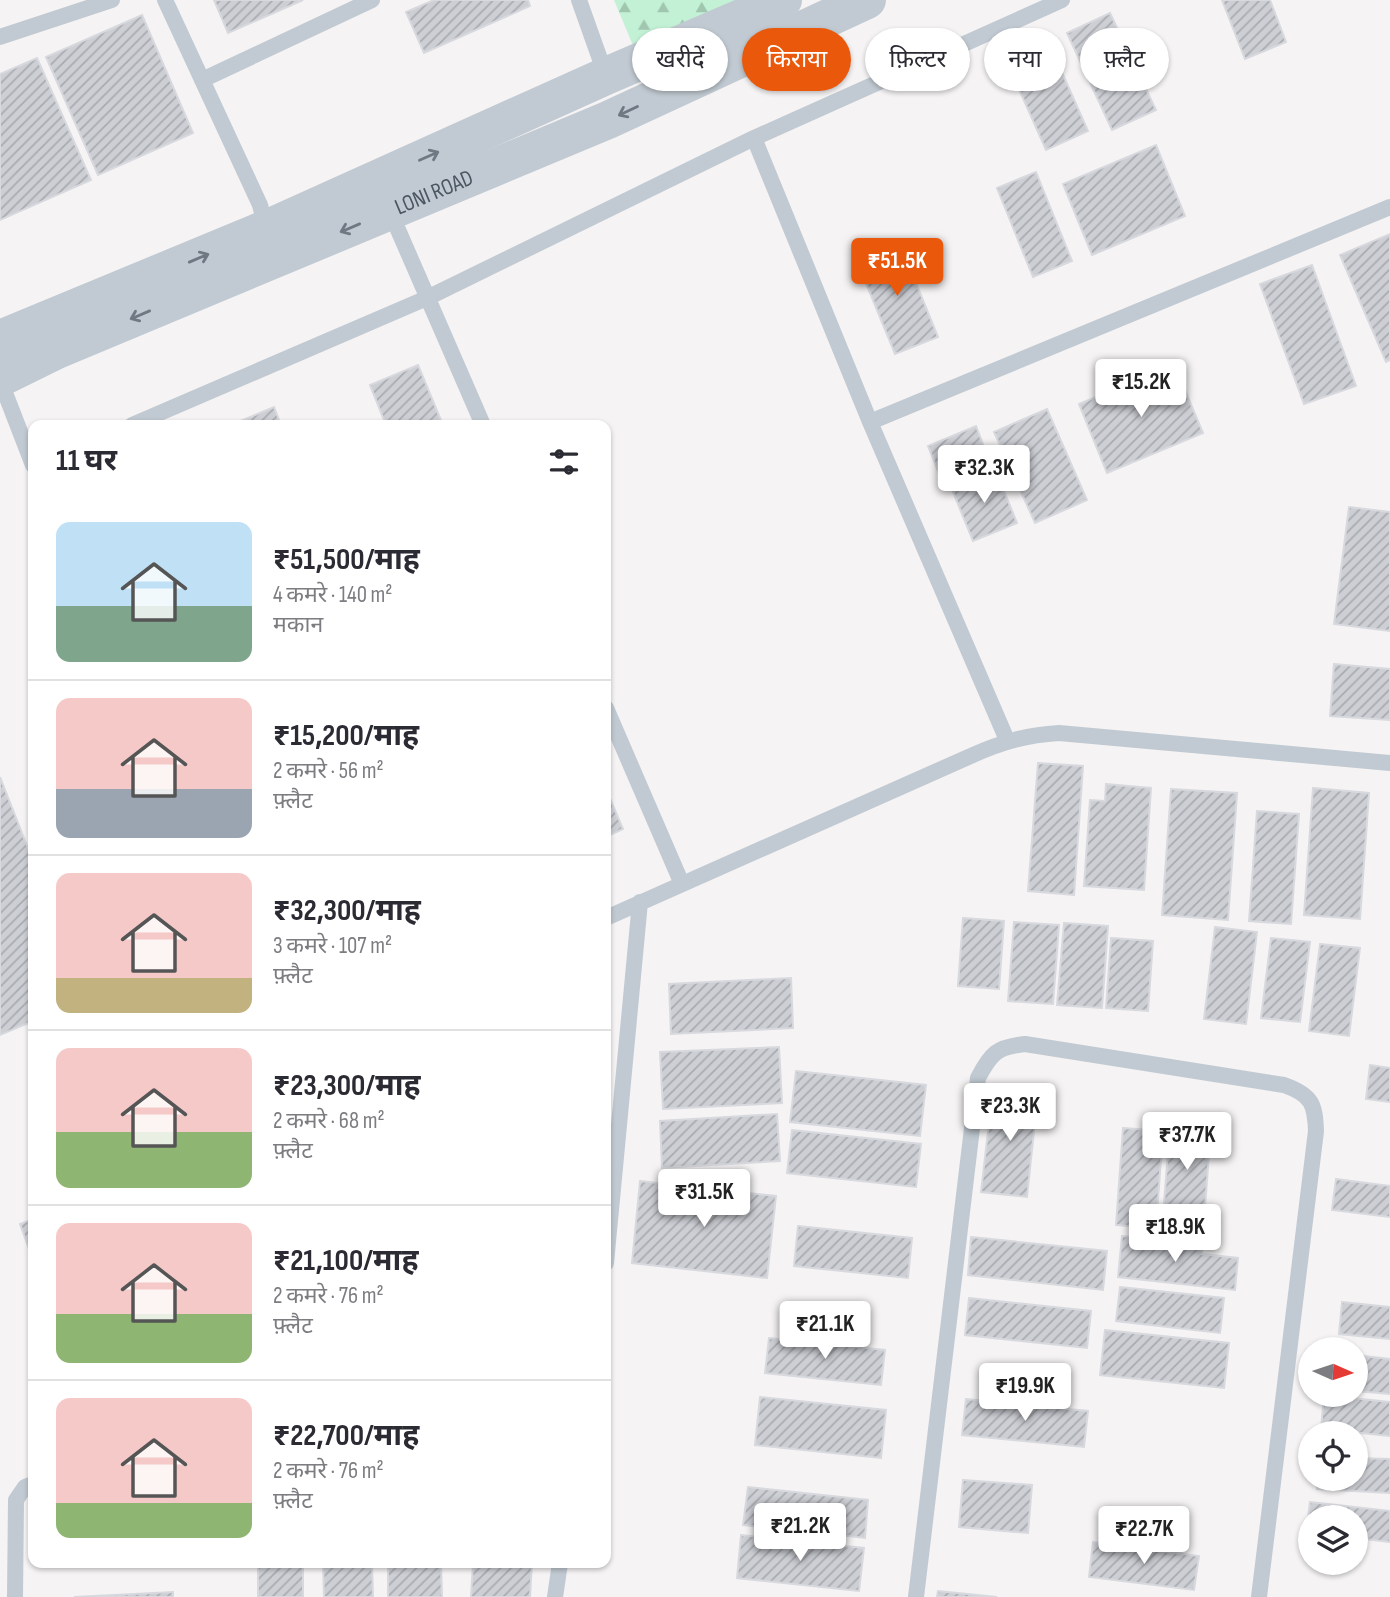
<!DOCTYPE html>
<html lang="hi">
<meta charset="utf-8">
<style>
body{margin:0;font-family:"Sofia Sans Condensed","Noto Sans Devanagari",sans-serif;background:#f2f2f3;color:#2b2b33;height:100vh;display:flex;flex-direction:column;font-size:26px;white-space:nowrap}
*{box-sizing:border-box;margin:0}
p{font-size:23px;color:#7c7c81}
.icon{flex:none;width:38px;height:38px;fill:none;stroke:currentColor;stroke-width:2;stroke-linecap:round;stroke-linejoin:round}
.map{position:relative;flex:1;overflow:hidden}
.panel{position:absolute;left:28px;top:420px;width:583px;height:1148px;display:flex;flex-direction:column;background:#fff;border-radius:14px;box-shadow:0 2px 5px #0004}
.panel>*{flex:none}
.top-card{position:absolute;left:632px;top:28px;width:653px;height:63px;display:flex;gap:14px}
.needle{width:46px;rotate:93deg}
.controls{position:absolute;left:1298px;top:1337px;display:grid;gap:14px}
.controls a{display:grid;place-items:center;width:70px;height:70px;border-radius:50%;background:#fff;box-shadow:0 2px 5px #0004;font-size:35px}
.price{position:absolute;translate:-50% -60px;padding:0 16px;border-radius:7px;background:#fff;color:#222;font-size:23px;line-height:46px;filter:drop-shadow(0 2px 4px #0008)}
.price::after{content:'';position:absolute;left:50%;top:42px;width:21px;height:16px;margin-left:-10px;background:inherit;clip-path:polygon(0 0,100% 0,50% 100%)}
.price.active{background:#ea580c;color:#fff}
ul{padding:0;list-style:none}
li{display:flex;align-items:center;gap:21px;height:175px;padding:0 28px}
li+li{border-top:2px solid #e1e1e2}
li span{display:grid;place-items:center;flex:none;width:196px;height:140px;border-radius:14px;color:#555}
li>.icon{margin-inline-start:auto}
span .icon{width:84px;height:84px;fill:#fffc;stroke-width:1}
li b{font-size:30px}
h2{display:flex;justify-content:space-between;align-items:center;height:84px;padding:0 28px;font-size:30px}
.tag{padding:0 24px;border-radius:32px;background:#fff;box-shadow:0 2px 5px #0004;font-size:24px;line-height:63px}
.tag.active{background:#ea580c;color:#fff}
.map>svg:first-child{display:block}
</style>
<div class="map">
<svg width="1390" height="1597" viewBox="0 0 1390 1597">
<defs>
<pattern id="forest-firs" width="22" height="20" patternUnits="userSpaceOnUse" patternTransform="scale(1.75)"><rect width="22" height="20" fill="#c3f1d5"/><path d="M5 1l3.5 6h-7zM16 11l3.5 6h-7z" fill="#a0c6b0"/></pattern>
<pattern id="building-hatch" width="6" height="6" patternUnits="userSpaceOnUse" patternTransform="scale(1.75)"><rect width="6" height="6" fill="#cdcfd5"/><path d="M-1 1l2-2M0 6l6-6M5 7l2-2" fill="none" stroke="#a8abb0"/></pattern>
</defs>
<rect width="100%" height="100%" fill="#f5f3f3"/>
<path fill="url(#forest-firs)" d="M 614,0 L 760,0 L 639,60 Z"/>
<path fill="url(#building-hatch)" stroke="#d7d9de" stroke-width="2" d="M 214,0 L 303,0 L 228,33 Z
M 434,0 L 528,0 L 530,6 L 424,53 L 406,12 Z
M 1222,0 L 1270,0 L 1286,42 L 1245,59 Z
M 1110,13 L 1156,110 L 1112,130 L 1067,33 Z
M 142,15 L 193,133 L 98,175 L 46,57 Z
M 1048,41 L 1088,131 L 1046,150 L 1006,60 Z
M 37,58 L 91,180 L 0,220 L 0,74 Z
M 1156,145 L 1185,216 L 1092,255 L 1063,184 Z
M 1036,172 L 1072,261 L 1033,277 L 997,188 Z
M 1390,234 L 1390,360 L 1386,362 L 1340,255 Z
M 899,241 L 938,337 L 895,354 L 856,259 Z
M 1312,265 L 1356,386 L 1304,404 L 1260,284 Z
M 1174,364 L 1203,433 L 1107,473 L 1079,404 Z
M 418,365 L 443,425 L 386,425 L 370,385 Z
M 274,407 L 281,425 L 231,425 Z
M 1047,409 L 1087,500 L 1035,523 L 994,432 Z
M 976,426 L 991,465 L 943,484 L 928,446 Z
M 995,469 L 1017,523 L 973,541 L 951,487 Z
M 1349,507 L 1390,512 L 1390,631 L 1334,624 Z
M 1334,664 L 1390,669 L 1390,720 L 1330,716 Z
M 1038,763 L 1083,766 L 1074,895 L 1028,891 Z
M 0,777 L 33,861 L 33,1021 L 0,1035 Z
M 1106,784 L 1151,788 L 1144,890 L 1084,886 L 1090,800 L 1105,801 Z
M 1313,788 L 1369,793 L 1360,919 L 1304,915 Z
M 606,789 L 623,829 L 606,837 Z
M 1171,789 L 1237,793 L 1228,920 L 1162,915 Z
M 1257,811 L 1299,814 L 1291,924 L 1249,921 Z
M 963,918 L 1004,921 L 999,989 L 958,986 Z
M 1014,922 L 1059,925 L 1053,1004 L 1008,1001 Z
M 1064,923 L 1108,926 L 1102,1008 L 1057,1005 Z
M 1215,927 L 1257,932 L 1246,1024 L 1204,1019 Z
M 1111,938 L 1153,941 L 1148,1011 L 1106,1008 Z
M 1271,938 L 1310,942 L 1300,1022 L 1261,1018 Z
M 1320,944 L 1360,948 L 1349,1036 L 1309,1031 Z
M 791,978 L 793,1028 L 671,1034 L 669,984 Z
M 779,1047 L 782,1103 L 663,1109 L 660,1052 Z
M 1370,1065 L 1390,1068 L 1390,1102 L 1366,1099 Z
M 796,1071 L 926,1085 L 920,1136 L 790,1122 Z
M 993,1088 L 1038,1093 L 1027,1197 L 981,1192 Z
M 777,1114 L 780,1161 L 662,1168 L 660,1121 Z
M 1170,1125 L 1211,1128 L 1204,1220 L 1163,1217 Z
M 1123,1128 L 1163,1131 L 1156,1228 L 1116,1225 Z
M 792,1130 L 921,1144 L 916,1187 L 787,1173 Z
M 1336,1179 L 1390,1186 L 1390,1217 L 1332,1210 Z
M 640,1181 L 776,1196 L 767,1278 L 632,1263 Z
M 33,1219 L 33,1260 L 20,1224 Z
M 798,1226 L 912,1238 L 908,1278 L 794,1266 Z
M 1122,1236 L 1203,1245 L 1202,1254 L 1238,1258 L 1235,1290 L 1118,1277 Z
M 971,1237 L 1107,1251 L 1103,1290 L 968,1275 Z
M 1120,1287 L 1224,1298 L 1220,1333 L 1116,1321 Z
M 969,1298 L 1091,1311 L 1087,1348 L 965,1335 Z
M 1342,1302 L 1390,1307 L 1390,1339 L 1339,1334 Z
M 1105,1330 L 1229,1343 L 1224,1388 L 1100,1375 Z
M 769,1338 L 885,1350 L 881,1385 L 765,1373 Z
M 1356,1355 L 1390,1359 L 1390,1394 L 1356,1391 Z
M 1324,1395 L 1390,1402 L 1390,1436 L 1321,1429 Z
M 760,1397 L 886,1410 L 881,1458 L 755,1445 Z
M 966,1399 L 1088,1411 L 1084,1447 L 962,1435 Z
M 1356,1458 L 1390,1459 L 1390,1493 L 1317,1489 L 1317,1479 L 1356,1479 Z
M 963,1480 L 1032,1485 L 1028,1533 L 959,1527 Z
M 748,1487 L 868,1500 L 865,1538 L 743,1525 Z
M 1310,1502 L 1390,1511 L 1390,1542 L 1356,1538 L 1356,1517 L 1311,1517 L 1311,1532 L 1306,1532 Z
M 741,1535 L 864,1548 L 859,1591 L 737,1578 Z
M 1093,1542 L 1199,1556 L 1194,1590 L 1089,1577 Z
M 258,1563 L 303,1563 L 303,1597 L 258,1597 Z
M 323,1563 L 372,1563 L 373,1597 L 324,1597 Z
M 388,1563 L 441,1563 L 442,1597 L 388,1597 Z
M 473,1563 L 532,1563 L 530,1597 L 471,1597 Z
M 938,1591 L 997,1597 L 937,1597 Z
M 173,1592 L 173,1597 L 74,1597 Z"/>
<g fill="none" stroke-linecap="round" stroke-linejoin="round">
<path stroke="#c1cad2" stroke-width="16" d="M 165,0 L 260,205 L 266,229
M 579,0 L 606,76
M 0,37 L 112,0
M 202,80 L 372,0
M 754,138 L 870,422 L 1007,740
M 389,209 L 483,425
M 0,380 L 33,465
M 870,422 L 1390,207
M 132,425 L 427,298 L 754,138 L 1062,0
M 606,708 L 682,884
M 606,918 L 973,755 C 1002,742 1027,735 1059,733 L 1390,763
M 606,1263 L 640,902
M 15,1597 L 16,1500 L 25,1487 L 33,1484
M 555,1597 L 560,1563
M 916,1597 L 978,1078 C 991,1053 997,1047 1025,1044 L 1284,1085 C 1312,1095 1315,1104 1316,1131 L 1259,1597"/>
<g stroke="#c1cad2" stroke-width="38">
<path d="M 0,339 L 266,229 L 606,76 L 783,0"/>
<path id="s1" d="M 0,378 L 57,350 L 608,120 L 867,0"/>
</g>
</g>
<defs><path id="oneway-shaft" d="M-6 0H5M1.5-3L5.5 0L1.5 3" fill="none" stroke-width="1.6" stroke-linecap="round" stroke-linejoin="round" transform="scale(1.75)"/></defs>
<g stroke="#6e7983">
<use href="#oneway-shaft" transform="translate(628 111) rotate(155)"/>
<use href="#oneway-shaft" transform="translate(429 156) rotate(-24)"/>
<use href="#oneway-shaft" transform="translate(350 228) rotate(157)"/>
<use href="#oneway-shaft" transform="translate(199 258) rotate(-23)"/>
<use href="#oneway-shaft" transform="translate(140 315) rotate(157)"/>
</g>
<g text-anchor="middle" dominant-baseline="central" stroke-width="6" stroke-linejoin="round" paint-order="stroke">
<g font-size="23" fill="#4a5661" stroke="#fff">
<text stroke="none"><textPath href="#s1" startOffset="472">LONI ROAD</textPath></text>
</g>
</g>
</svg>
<div class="controls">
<a><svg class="needle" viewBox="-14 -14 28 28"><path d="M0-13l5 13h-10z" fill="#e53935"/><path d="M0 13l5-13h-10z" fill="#7c7c81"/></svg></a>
<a><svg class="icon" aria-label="locate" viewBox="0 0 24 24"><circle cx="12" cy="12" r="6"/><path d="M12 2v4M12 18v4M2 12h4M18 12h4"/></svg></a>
<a><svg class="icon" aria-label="layers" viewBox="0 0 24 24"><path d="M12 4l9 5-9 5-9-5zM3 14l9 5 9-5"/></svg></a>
</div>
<b class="price active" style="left:897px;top:298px">₹51.5K</b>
<b class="price" style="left:1141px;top:419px">₹15.2K</b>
<b class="price" style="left:984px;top:505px">₹32.3K</b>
<b class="price" style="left:1010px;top:1143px">₹23.3K</b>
<b class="price" style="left:1187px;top:1172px">₹37.7K</b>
<b class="price" style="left:704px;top:1229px">₹31.5K</b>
<b class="price" style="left:1175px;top:1264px">₹18.9K</b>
<b class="price" style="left:825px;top:1361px">₹21.1K</b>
<b class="price" style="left:1025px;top:1423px">₹19.9K</b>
<b class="price" style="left:800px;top:1563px">₹21.2K</b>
<b class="price" style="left:1144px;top:1566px">₹22.7K</b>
<div class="top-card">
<a class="tag">खरीदें</a>
<a class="tag active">किराया</a>
<a class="tag">फ़िल्टर</a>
<a class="tag">नया</a>
<a class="tag">फ़्लैट</a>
</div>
<section class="panel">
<h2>11 घर<svg class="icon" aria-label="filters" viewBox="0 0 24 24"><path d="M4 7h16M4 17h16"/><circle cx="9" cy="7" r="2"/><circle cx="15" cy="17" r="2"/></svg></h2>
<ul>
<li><span style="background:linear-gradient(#bfe0f5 60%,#7fa58c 0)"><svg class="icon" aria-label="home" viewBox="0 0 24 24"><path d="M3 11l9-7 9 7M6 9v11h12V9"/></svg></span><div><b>₹51,500/माह</b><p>4 कमरे · 140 m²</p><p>मकान</p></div></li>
<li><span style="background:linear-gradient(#f6c9c9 65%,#9aa5b1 0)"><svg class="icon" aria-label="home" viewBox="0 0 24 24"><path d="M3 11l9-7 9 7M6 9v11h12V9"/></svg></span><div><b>₹15,200/माह</b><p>2 कमरे · 56 m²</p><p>फ़्लैट</p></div></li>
<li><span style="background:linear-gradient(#f6c9c9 75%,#c2b280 0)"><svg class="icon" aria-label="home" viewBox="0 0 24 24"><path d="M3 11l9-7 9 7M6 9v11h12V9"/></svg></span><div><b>₹32,300/माह</b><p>3 कमरे · 107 m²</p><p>फ़्लैट</p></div></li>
<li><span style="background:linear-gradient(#f6c9c9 60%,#8fb573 0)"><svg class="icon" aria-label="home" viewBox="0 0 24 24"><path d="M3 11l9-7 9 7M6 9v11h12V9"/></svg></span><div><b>₹23,300/माह</b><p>2 कमरे · 68 m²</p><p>फ़्लैट</p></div></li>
<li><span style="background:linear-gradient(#f6c9c9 65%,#8fb573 0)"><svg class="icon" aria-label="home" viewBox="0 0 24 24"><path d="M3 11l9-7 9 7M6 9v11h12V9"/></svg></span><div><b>₹21,100/माह</b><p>2 कमरे · 76 m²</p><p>फ़्लैट</p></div></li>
<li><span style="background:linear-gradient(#f6c9c9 75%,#8fb573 0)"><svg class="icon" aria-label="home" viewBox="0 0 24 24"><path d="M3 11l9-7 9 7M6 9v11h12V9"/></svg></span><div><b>₹22,700/माह</b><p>2 कमरे · 76 m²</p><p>फ़्लैट</p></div></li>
</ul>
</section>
</div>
